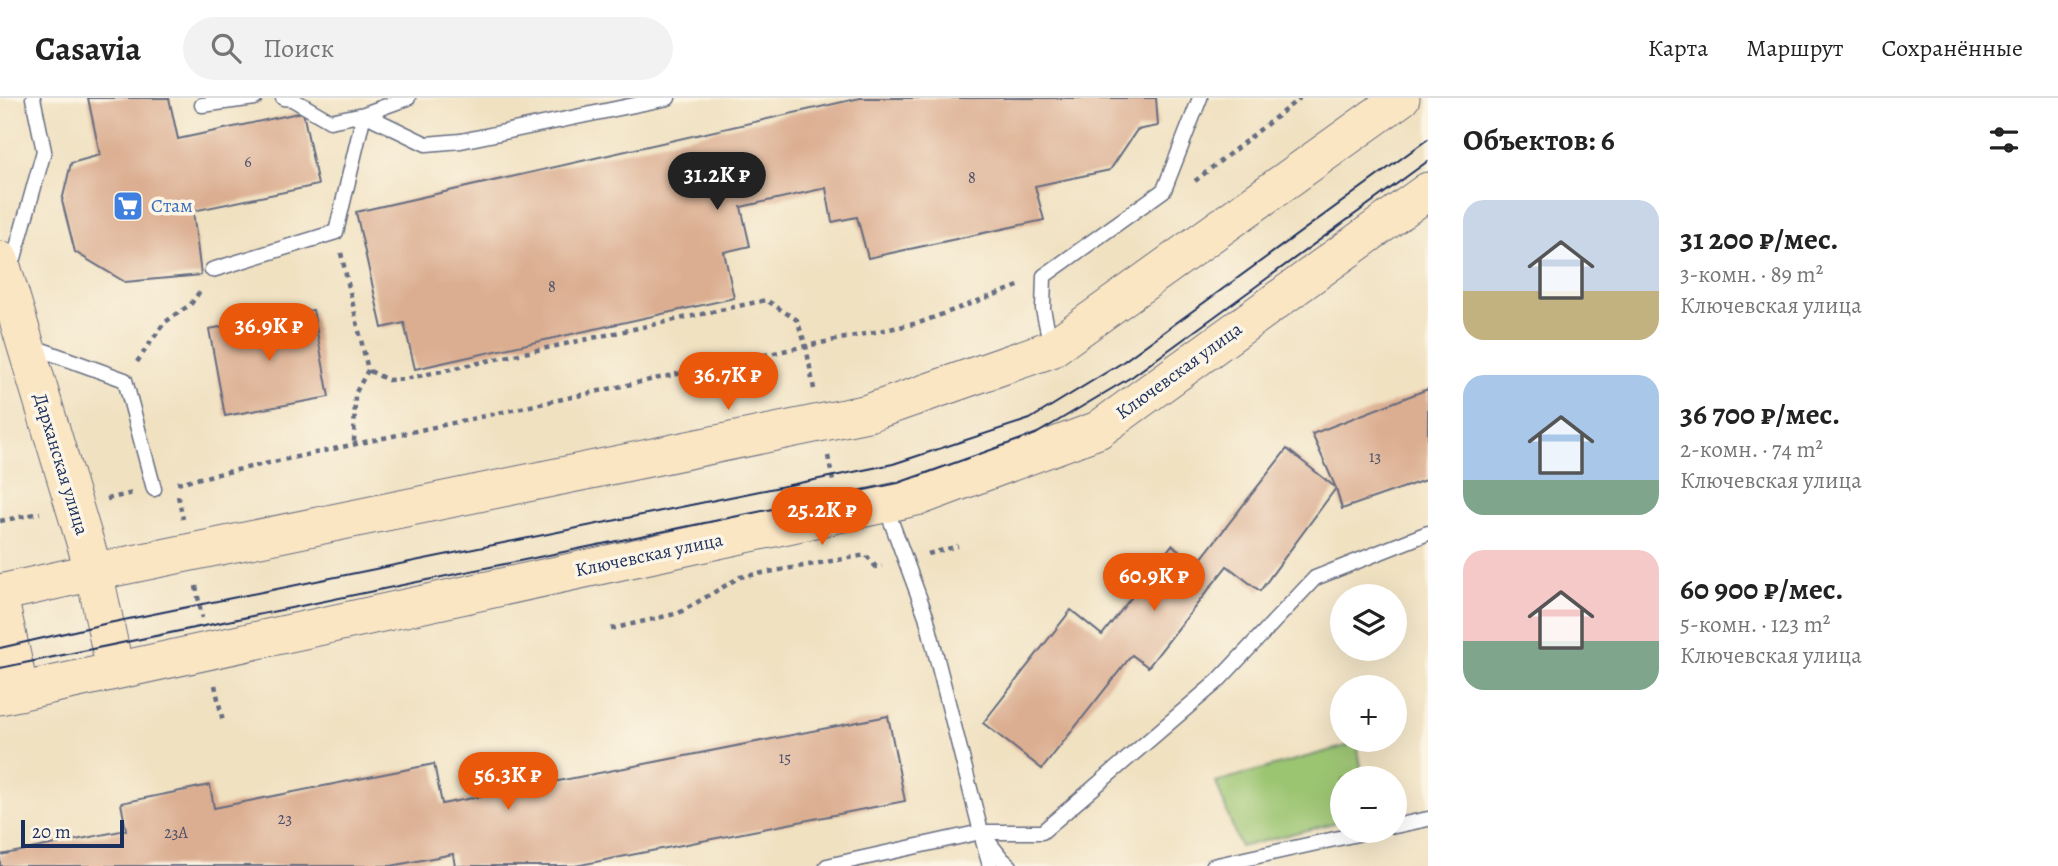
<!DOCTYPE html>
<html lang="ru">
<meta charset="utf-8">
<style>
body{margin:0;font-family:Alegreya,serif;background:#f2f2f2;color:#222;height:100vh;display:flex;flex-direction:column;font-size:26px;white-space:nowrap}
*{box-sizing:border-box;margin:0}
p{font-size:23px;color:#767676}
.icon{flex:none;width:38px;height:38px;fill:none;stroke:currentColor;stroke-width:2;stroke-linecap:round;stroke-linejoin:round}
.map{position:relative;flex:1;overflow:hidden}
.panel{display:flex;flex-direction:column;background:#fff;width:630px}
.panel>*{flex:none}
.controls{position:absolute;left:1330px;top:486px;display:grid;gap:14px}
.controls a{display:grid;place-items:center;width:77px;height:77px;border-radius:50%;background:#fff;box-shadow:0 7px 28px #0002;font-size:35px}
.scale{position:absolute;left:21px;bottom:18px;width:103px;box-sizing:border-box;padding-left:7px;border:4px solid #1b2f5e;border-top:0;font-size:19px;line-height:24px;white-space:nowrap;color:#1b2f5e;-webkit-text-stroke:5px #fcf5e5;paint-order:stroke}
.price{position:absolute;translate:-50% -60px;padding:0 16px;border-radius:24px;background:#ea580c;color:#fff;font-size:23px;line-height:46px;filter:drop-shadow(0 2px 4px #0008)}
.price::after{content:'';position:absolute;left:50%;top:42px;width:21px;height:16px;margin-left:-10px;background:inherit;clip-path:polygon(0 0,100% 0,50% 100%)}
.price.on{background:#222;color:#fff}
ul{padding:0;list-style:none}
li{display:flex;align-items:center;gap:21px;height:175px;padding:0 35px}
li span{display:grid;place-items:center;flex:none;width:196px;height:140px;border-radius:21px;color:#555}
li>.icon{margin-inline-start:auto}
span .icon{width:84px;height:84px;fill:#fffc;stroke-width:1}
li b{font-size:30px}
h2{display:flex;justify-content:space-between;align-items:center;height:84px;padding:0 35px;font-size:30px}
header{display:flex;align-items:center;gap:42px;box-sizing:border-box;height:98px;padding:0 35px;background:#fff;border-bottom:2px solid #e0e0e0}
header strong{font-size:33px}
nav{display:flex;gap:38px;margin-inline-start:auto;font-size:24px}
.search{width:490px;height:63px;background:#f2f2f2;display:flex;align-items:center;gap:18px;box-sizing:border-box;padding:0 24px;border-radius:38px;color:#767676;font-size:26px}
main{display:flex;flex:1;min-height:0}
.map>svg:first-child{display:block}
</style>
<header>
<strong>Casavia</strong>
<div class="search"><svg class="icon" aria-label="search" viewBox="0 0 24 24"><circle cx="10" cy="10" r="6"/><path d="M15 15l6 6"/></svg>Поиск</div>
<nav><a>Карта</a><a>Маршрут</a><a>Сохранённые</a></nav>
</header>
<main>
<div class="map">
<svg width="1428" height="768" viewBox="0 0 1428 768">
<rect width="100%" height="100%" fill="#fcf5e5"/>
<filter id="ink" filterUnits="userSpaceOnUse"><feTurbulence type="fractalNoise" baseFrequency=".0143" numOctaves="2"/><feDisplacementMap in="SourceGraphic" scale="14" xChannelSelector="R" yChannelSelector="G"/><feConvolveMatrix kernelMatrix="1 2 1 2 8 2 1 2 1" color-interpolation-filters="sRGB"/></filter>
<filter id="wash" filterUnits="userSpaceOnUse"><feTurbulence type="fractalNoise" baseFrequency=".00686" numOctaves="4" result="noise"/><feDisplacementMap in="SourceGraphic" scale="28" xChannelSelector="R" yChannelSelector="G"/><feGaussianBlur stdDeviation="1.57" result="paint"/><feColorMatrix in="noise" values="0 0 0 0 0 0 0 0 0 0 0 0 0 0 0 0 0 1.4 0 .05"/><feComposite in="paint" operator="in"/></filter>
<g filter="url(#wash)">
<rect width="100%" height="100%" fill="#f0e1c1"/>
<path fill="#9cc572" stroke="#5c7a68" stroke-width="2" d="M 1357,645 L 1363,681 L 1342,681 L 1342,723 L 1240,749 L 1216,684 Z"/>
<g id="blocks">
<path fill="#dbae91" d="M 88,0 L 169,0 L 178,41 L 303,14 L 318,87 L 193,113 L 201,177 L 125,184 L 75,154 L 62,103 L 71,65 L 100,57 Z
M 860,0 L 1156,0 L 1158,28 L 1137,32 L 1110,72 L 1035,88 L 1044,122 L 868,160 L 857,119 L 832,124 L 826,90 L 741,109 L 750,148 L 724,154 L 734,200 L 415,271 L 404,225 L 382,230 L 356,114 Z
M 313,212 L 329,299 L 225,318 L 209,231 Z
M 1428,291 L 1428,381 L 1342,411 L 1336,390 L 1312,336 Z
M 1287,351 L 1336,390 L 1260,493 L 1227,468 L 1148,569 L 1132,557 L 1042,671 L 983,625 L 1071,512 L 1102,537 L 1172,447 L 1197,466 Z
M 888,618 L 905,703 L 575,768 L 455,768 L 453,756 L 391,768 L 0,768 L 0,757 L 126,732 L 121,705 L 210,687 L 214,710 L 434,666 L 442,706 Z"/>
</g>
</g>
<g filter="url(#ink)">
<use href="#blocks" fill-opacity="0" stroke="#666d81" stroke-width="2"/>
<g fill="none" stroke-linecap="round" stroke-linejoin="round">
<g stroke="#666d81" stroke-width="17">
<path id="lane" d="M 283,0 L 292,1 L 330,23 L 364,16 L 408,0
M 202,7 L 255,0
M 364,16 L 426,46 L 461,43 L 668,0
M 11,171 L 44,53 L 33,0
M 212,172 L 336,134 L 364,16
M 31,248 L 125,282 L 154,391
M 1051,248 L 1043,211 L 1044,178 L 1164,92 L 1200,0
M 885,407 L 926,518 L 981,734 L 1002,761 L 1010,768
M 1395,728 L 1428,721
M 983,743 L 990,768
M 827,768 L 981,734 L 1042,734 L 1218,583 L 1315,480 L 1428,435
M 1213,768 L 1371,733"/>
</g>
<g stroke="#666d81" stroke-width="39">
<path id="secondary" d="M 0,162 L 94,474 L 115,572
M 0,495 L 94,474 L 868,315 L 1051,251 L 1401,0
M 0,503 L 20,594
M 0,598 L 921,398 L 1098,332 L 1428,93"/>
</g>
<path stroke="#666d81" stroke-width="4.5" stroke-dasharray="5 5" stroke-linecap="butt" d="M 1195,83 L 1300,0
M 341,155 L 368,272 L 355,296 L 354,346
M 137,264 L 164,225 L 191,206 L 200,193
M 814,291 L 806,248 L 919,225 L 1021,187
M 828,358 L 833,383
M 177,385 L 806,248 L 797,222 L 766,202 L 405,281 L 388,282 L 368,272
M 178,398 L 183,421
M 107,401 L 133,395
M 0,423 L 40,415
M 928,456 L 958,448
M 196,488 L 202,520
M 611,531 L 679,515 L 740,479 L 866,457 L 876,469 L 882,468
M 215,587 L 223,624"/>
<use href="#lane" stroke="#fff" stroke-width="14"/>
<use href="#secondary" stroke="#fbe6c4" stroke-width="37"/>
<path stroke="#1b2f5e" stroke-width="2" d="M 0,550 L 104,526 L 893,366 L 1030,321 L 1120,266 L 1428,41
M 0,570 L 898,385 L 1036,336 L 1133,278 L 1428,63"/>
</g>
</g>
<defs>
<g id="supermarket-square" transform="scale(1.575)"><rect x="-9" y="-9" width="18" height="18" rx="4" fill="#3f7fe0" stroke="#fcf5e5"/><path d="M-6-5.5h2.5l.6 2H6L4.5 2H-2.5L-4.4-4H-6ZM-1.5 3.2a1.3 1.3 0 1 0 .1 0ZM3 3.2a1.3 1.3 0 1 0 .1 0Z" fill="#fff"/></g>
</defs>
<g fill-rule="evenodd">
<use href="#supermarket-square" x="128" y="108"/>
</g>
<g text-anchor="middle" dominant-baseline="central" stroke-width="7" stroke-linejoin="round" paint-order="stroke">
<g font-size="16" fill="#4b4f6b">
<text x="248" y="64">6</text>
<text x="972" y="80">8</text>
<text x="552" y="189">8</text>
<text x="1375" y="359">13</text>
<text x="785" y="660">15</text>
<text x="285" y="721">23</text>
<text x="176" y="735">23А</text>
</g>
<g font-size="19" fill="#366cbe" stroke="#fcf5e5" text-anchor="start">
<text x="151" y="108">Стам</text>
</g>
<g font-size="19" fill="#1b2f5e" stroke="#fcf5e5">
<text transform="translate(1179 273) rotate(-36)">Ключевская улица</text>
<text transform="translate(61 366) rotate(73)">Дарханская улица</text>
<text transform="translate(649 457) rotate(-12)">Ключевская улица</text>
</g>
</g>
</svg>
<div class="controls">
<a><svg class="icon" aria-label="layers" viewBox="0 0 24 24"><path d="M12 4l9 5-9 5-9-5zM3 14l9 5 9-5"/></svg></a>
<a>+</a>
<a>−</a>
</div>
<div class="scale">20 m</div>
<b class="price on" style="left:717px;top:114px">31.2K ₽</b>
<b class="price" style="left:269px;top:265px">36.9K ₽</b>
<b class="price" style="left:728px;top:314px">36.7K ₽</b>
<b class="price" style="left:822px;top:449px">25.2K ₽</b>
<b class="price" style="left:1154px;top:515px">60.9K ₽</b>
<b class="price" style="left:508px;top:714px">56.3K ₽</b>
</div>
<section class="panel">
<h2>Объектов: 6<svg class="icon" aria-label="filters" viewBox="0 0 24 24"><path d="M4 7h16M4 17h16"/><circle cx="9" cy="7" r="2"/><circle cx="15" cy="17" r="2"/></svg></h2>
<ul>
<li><span style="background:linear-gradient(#c9d6e8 65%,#c2b280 0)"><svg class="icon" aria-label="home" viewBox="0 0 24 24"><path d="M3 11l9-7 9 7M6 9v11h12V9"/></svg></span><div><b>31 200 ₽/мес.</b><p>3-комн. · 89 m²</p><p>Ключевская улица</p></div></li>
<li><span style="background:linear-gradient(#a9c7e8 75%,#7fa58c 0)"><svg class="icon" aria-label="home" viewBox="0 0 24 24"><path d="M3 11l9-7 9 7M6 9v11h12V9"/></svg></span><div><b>36 700 ₽/мес.</b><p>2-комн. · 74 m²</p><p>Ключевская улица</p></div></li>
<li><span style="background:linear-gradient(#f6c9c9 65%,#7fa58c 0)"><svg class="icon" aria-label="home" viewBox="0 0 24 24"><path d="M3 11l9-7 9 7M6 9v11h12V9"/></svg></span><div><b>60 900 ₽/мес.</b><p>5-комн. · 123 m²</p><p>Ключевская улица</p></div></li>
</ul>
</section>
</main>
